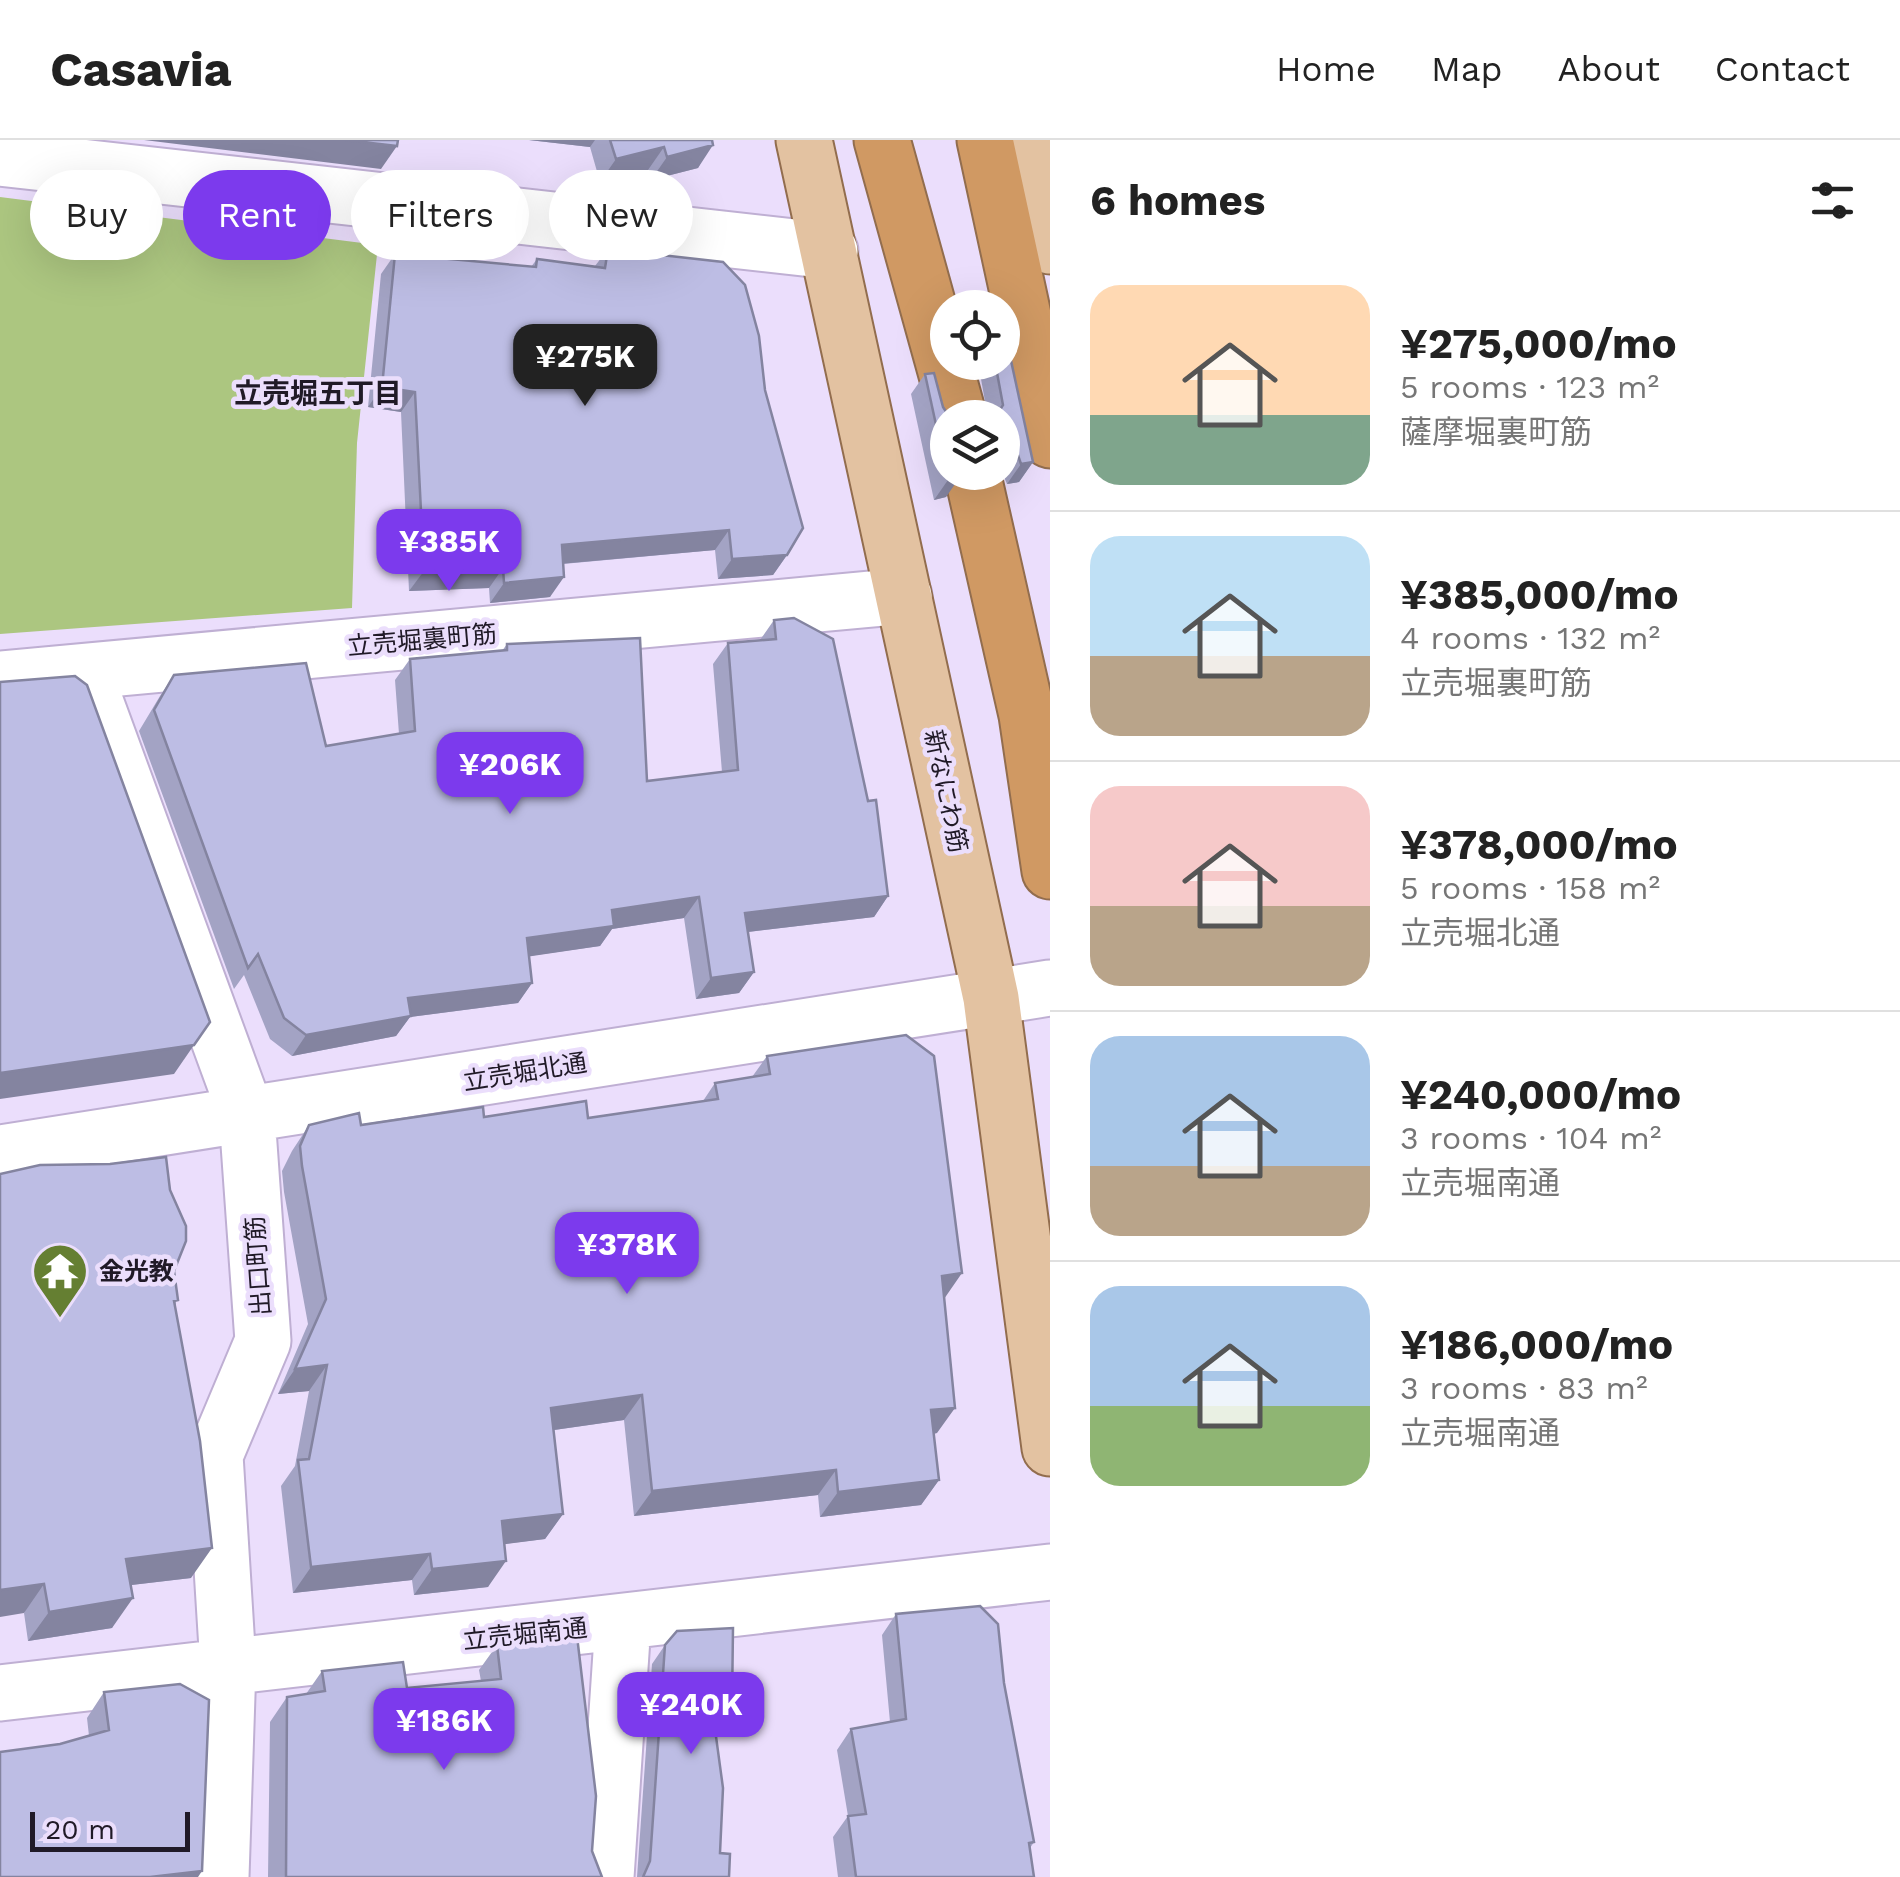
<!DOCTYPE html>
<meta charset="utf-8">
<style>
body{margin:0;font-family:"Work Sans","Noto Sans JP",sans-serif;background:#f2f2f2;color:#222;height:100vh;display:flex;flex-direction:column;font-size:38px;white-space:nowrap}
*{box-sizing:border-box;margin:0}
p{font-size:32px;color:#767676}
.icon{flex:none;width:55px;height:55px;fill:none;stroke:currentColor;stroke-width:2;stroke-linecap:round;stroke-linejoin:round}
.map{position:relative;flex:1;overflow:hidden}
.side{display:flex;flex-direction:column;background:#fff;width:850px}
.side>*{flex:none}
.banner{position:absolute;left:30px;top:30px;width:870px;height:90px;display:flex;gap:20px}
.controls{position:absolute;left:930px;top:150px;display:grid;gap:20px}
.controls a{display:grid;place-items:center;width:90px;height:90px;border-radius:50%;background:#fff;box-shadow:0 10px 40px #0002;font-size:50px}
.scale{position:absolute;left:30px;bottom:25px;width:160px;box-sizing:border-box;padding-left:10px;border:5px solid #201a27;border-top:0;font-size:28px;line-height:35px;white-space:nowrap;color:#201a27;-webkit-text-stroke:8px #ebdefc;paint-order:stroke}
.price{position:absolute;translate:-50% -85px;padding:0 22px;border-radius:20px;background:#7c3aed;color:#fff;font-size:32px;line-height:65px;filter:drop-shadow(0 2px 5px #0008)}
.price::after{content:'';position:absolute;left:50%;top:60px;width:30px;height:22px;margin-left:-15px;background:inherit;clip-path:polygon(0 0,100% 0,50% 100%)}
.price.active{background:#222;color:#fff}
ul{padding:0;list-style:none}
li{display:flex;align-items:center;gap:30px;height:250px;padding:0 40px}
li+li{border-top:2px solid #e0e0e0}
li span{display:grid;place-items:center;flex:none;width:280px;height:200px;border-radius:30px;color:#555}
li>.icon{margin-inline-start:auto}
span .icon{width:120px;height:120px;fill:#fffc;stroke-width:1}
li b{font-size:42px}
h2{display:flex;justify-content:space-between;align-items:center;height:120px;padding:0 40px;font-size:42px}
.tag{padding:0 35px;border-radius:45px;background:#fff;box-shadow:0 10px 40px #0002;font-size:35px;line-height:90px}
.tag.active{background:#7c3aed;color:#fff}
header{display:flex;align-items:center;gap:60px;box-sizing:border-box;height:140px;padding:0 50px;background:#fff;border-bottom:2px solid #e0e0e0}
header strong{font-size:48px}
nav{display:flex;gap:55px;margin-inline-start:auto;font-size:35px}
main{display:flex;flex:1;min-height:0}
.map>svg:first-child{display:block}
</style>
<header>
<strong>Casavia</strong>
<nav><a>Home</a><a>Map</a><a>About</a><a>Contact</a></nav>
</header>
<main>
<div class="map">
<svg width="1050" height="1737" viewBox="0 0 1050 1737">
<rect width="100%" height="100%" fill="#ebdefc"/>
<path fill="#acc680" d="M 0,57 L 378,105 L 357,303 L 352,468 L 0,494 Z"/>
<g fill="none" stroke-linecap="round" stroke-linejoin="round">
<g stroke="#bfafd3" stroke-width="59">
<path id="minor" d="M 0,18 L 830,111
M 85,534 L 247,976 L 263,1201 L 215,1315 L 228,1525 L 221,1737
M 0,539 L 904,456
M 0,1013 L 1050,848
M 0,1553 L 1050,1432
M 606,1737 L 623,1483"/>
</g>
<g stroke="#926d4e" stroke-width="59">
<path id="major" d="M 804,0 L 991,858 L 1050,1308
M 1025,0 L 1050,106"/>
</g>
<g stroke="#926d4e" stroke-width="59">
<path id="highway" d="M 882,0 L 959,278
M 985,0 L 1050,300
M 972,332 L 1027,575 L 1050,731"/>
</g>
<use href="#minor" stroke="#fff" stroke-width="55"/>
<use href="#major" stroke="#e3c2a1" stroke-width="55"/>
<use href="#highway" stroke="#d09963" stroke-width="55"/>
</g>
<path fill="#a3a3c4" d="M 529,0 L 712,0 L 698,28 L 651,40 L 648,30 L 600,42 L 590,7 Z
M 608,109 L 765,250 L 787,415 L 773,435 L 718,439 L 715,410 L 563,424 L 550,457 L 490,463 L 489,448 L 409,451 L 401,272 L 368,267 L 381,134 L 395,114 L 531,127 L 537,119 L 595,126 Z
M 992,222 L 1002,222 L 1033,322 L 1019,342 L 1007,344 L 1002,332 L 1002,278 L 988,278 L 981,239 Z
M 925,234 L 959,332 L 946,357 L 934,360 L 911,254 Z
M 774,480 L 888,756 L 874,777 L 748,792 L 754,832 L 739,853 L 696,859 L 684,778 L 612,789 L 600,806 L 529,816 L 532,843 L 518,863 L 410,877 L 396,896 L 292,916 L 270,899 L 244,835 L 234,849 L 139,591 L 160,556 L 174,535 L 326,606 L 399,594 L 395,540 L 410,519 L 502,511 L 507,504 L 647,641 L 722,632 L 713,524 L 728,503 L 760,500 Z
M 767,916 L 944,1159 L 937,1293 L 934,1294 L 939,1340 L 921,1365 L 820,1377 L 818,1355 L 634,1376 L 624,1280 L 554,1290 L 563,1374 L 545,1399 L 504,1404 L 488,1447 L 414,1455 L 412,1440 L 293,1453 L 281,1346 L 295,1326 L 309,1251 L 278,1254 L 308,1184 L 284,1052 L 282,1031 L 292,1011 L 309,985 L 361,985 L 484,977 L 588,978 L 703,961 L 715,943 L 752,937 Z
M 174,1131 L 191,1438 L 131,1445 L 112,1488 L 28,1501 L 24,1473 Z
M 896,1474 L 1004,1543 L 1034,1702 L 1030,1708 L 1034,1737 L 838,1737 L 833,1697 L 848,1676 L 837,1610 L 851,1589 L 890,1582 L 882,1495 Z
M 497,1505 L 592,1711 L 602,1737 L 268,1737 L 270,1582 L 287,1557 L 306,1554 L 322,1531 L 407,1548 L 481,1541 L 479,1530 Z
M 665,1505 L 719,1583 L 714,1584 L 720,1713 L 729,1737 L 637,1737 L 652,1524 Z
M 104,1552 L 198,1737 L 60,1604 L 89,1596 L 87,1578 Z"/>
<path fill="#8484a0" d="M 144,0 L 345,0 L 397,6 L 381,29 Z
M 529,0 L 595,0 L 590,7 Z
M 713,5 L 698,28 L 651,40 L 667,17 Z
M 664,7 L 648,30 L 600,42 L 616,19 Z
M 382,247 L 415,252 L 401,272 L 368,267 Z
M 1033,322 L 1019,342 L 1007,344 L 1021,324 Z
M 960,337 L 946,357 L 934,360 L 948,340 Z
M 729,390 L 715,410 L 548,425 L 562,405 Z
M 787,415 L 773,435 L 718,439 L 732,419 Z
M 503,428 L 489,448 L 409,451 L 424,431 Z
M 564,437 L 550,457 L 490,463 L 504,443 Z
M 888,756 L 874,777 L 731,794 L 745,773 Z
M 699,757 L 684,778 L 612,789 L 600,806 L 512,819 L 527,798 L 612,770 Z
M 754,832 L 739,853 L 696,859 L 711,838 Z
M 532,843 L 518,863 L 410,877 L 396,896 L 292,916 L 306,895 L 408,858 Z
M 194,905 L 174,934 L 0,959 L 0,933 Z
M 962,1133 L 944,1159 L 942,1136 Z
M 327,1225 L 309,1251 L 278,1254 L 295,1229 Z
M 642,1255 L 624,1280 L 533,1293 L 551,1268 Z
M 955,1268 L 937,1293 L 914,1296 L 931,1270 Z
M 836,1330 L 818,1355 L 634,1376 L 652,1351 Z
M 939,1340 L 921,1365 L 820,1377 L 838,1352 Z
M 563,1374 L 545,1399 L 484,1407 L 502,1381 Z
M 212,1408 L 191,1438 L 106,1448 L 126,1419 Z
M 430,1414 L 412,1440 L 293,1453 L 311,1427 Z
M 506,1421 L 488,1447 L 414,1455 L 432,1429 Z
M 44,1444 L 24,1473 L 0,1477 L 0,1450 Z
M 133,1458 L 112,1488 L 28,1501 L 49,1472 Z
M 732,1565 L 719,1583 L 699,1586 L 712,1567 Z
M 202,1731 L 198,1737 L 150,1737 Z"/>
<path fill="#bdbde4" stroke="#8484a0" stroke-width="2.5" d="M 345,0 L 398,0 L 397,6 Z
M 610,0 L 712,0 L 713,5 L 667,17 L 664,7 L 616,19 Z
M 608,109 L 723,122 L 745,145 L 759,196 L 765,250 L 803,388 L 787,415 L 732,419 L 729,390 L 562,405 L 564,437 L 504,443 L 503,428 L 424,431 L 415,252 L 382,247 L 395,114 L 536,127 L 537,119 L 605,128 Z
M 1010,216 L 1033,322 L 1021,324 L 1010,292 L 1002,288 L 1002,278 L 995,278 L 1003,265 L 995,222 L 1002,222 L 1002,217 Z
M 934,233 L 943,267 L 950,278 L 948,278 L 948,332 L 959,332 L 960,337 L 948,340 L 925,234 Z
M 794,478 L 833,499 L 868,661 L 876,660 L 888,756 L 745,773 L 754,832 L 711,838 L 699,757 L 612,770 L 614,786 L 527,798 L 532,843 L 408,858 L 411,876 L 306,895 L 284,878 L 258,814 L 248,828 L 154,570 L 174,535 L 306,523 L 326,606 L 415,591 L 410,519 L 507,510 L 507,504 L 640,498 L 647,641 L 738,630 L 728,503 L 776,499 L 774,480 Z
M 75,536 L 87,545 L 210,882 L 194,905 L 0,933 L 0,542 Z
M 906,895 L 934,916 L 962,1133 L 942,1136 L 955,1268 L 931,1270 L 939,1340 L 838,1352 L 836,1330 L 652,1351 L 642,1255 L 551,1268 L 563,1374 L 502,1381 L 506,1421 L 432,1429 L 430,1414 L 311,1427 L 298,1320 L 309,1319 L 327,1225 L 295,1229 L 326,1159 L 302,1026 L 300,1006 L 309,985 L 359,973 L 361,985 L 483,967 L 484,977 L 586,961 L 588,978 L 718,959 L 715,943 L 770,934 L 767,916 Z
M 166,1017 L 170,1050 L 186,1086 L 186,1101 L 174,1131 L 178,1160 L 174,1161 L 200,1301 L 212,1408 L 126,1419 L 133,1458 L 49,1472 L 44,1444 L 0,1450 L 0,1034 L 40,1025 L 110,1024 Z
M 980,1466 L 998,1484 L 1004,1543 L 1034,1702 L 1029,1703 L 1034,1737 L 856,1737 L 848,1676 L 866,1674 L 851,1589 L 906,1579 L 896,1474 Z
M 733,1488 L 732,1565 L 712,1567 L 723,1648 L 720,1713 L 730,1714 L 729,1737 L 643,1737 L 650,1721 L 665,1505 L 677,1491 Z
M 577,1496 L 596,1656 L 592,1711 L 602,1737 L 286,1737 L 287,1557 L 325,1551 L 322,1531 L 403,1522 L 407,1548 L 501,1539 L 497,1505 Z
M 180,1544 L 209,1560 L 202,1731 L 150,1737 L 0,1737 L 0,1612 L 60,1604 L 109,1590 L 104,1552 Z"/>
<defs>
<g id="temple-pin" transform="scale(2.875)"><path d="M0 17L-7.5 6A9.5 9.5 0 1 1 7.5 6Z" fill="#657f32" stroke="#ebdefc"/><path d="M0-6L5-2H3V0L6.5 2.5H4V6H1.5V3h-3V6H-4V2.5H-6.5L-3 0V-2H-5Z" fill="#fff"/></g>
</defs>
<g fill-rule="evenodd">
<use href="#temple-pin" x="60" y="1131"/>
</g>
<g text-anchor="middle" dominant-baseline="central" stroke-width="9" stroke-linejoin="round" paint-order="stroke">
<g font-size="25" fill="#201a27" stroke="#ebdefc">
<text transform="translate(422 500) rotate(-5)">立売堀裏町筋</text>
<text transform="translate(946 651) rotate(78)">新なにわ筋</text>
<text transform="translate(525 932) rotate(-9)">立売堀北通</text>
<text transform="translate(258 1126) rotate(-94)">出口町筋</text>
<text transform="translate(525 1494) rotate(-6)">立売堀南通</text>
</g>
<g font-size="25" font-weight="bold" fill="#201a27" stroke="#ebdefc" text-anchor="start">
<text x="99" y="1131">金光教</text>
</g>
<g font-size="28" font-weight="bold" fill="#201a27" stroke="#ebdefc">
<text x="318" y="253">立売堀五丁目</text>
</g>
</g>
</svg>
<div class="controls">
<a><svg class="icon" aria-label="locate" viewBox="0 0 24 24"><circle cx="12" cy="12" r="6"/><path d="M12 2v4M12 18v4M2 12h4M18 12h4"/></svg></a>
<a><svg class="icon" aria-label="layers" viewBox="0 0 24 24"><path d="M12 4l9 5-9 5-9-5zM3 14l9 5 9-5"/></svg></a>
</div>
<div class="scale">20 m</div>
<b class="price active" style="left:585px;top:269px">¥275K</b>
<b class="price" style="left:449px;top:454px">¥385K</b>
<b class="price" style="left:510px;top:677px">¥206K</b>
<b class="price" style="left:627px;top:1157px">¥378K</b>
<b class="price" style="left:691px;top:1617px">¥240K</b>
<b class="price" style="left:444px;top:1633px">¥186K</b>
<div class="banner">
<a class="tag">Buy</a>
<a class="tag active">Rent</a>
<a class="tag">Filters</a>
<a class="tag">New</a>
</div>
</div>
<section class="side">
<h2>6 homes<svg class="icon" aria-label="filters" viewBox="0 0 24 24"><path d="M4 7h16M4 17h16"/><circle cx="9" cy="7" r="2"/><circle cx="15" cy="17" r="2"/></svg></h2>
<ul>
<li><span style="background:linear-gradient(#ffd9b3 65%,#7fa58c 0)"><svg class="icon" aria-label="home" viewBox="0 0 24 24"><path d="M3 11l9-7 9 7M6 9v11h12V9"/></svg></span><div><b>¥275,000/mo</b><p>5 rooms · 123 m²</p><p>薩摩堀裏町筋</p></div></li>
<li><span style="background:linear-gradient(#bfe0f5 60%,#b9a48a 0)"><svg class="icon" aria-label="home" viewBox="0 0 24 24"><path d="M3 11l9-7 9 7M6 9v11h12V9"/></svg></span><div><b>¥385,000/mo</b><p>4 rooms · 132 m²</p><p>立売堀裏町筋</p></div></li>
<li><span style="background:linear-gradient(#f6c9c9 60%,#b9a48a 0)"><svg class="icon" aria-label="home" viewBox="0 0 24 24"><path d="M3 11l9-7 9 7M6 9v11h12V9"/></svg></span><div><b>¥378,000/mo</b><p>5 rooms · 158 m²</p><p>立売堀北通</p></div></li>
<li><span style="background:linear-gradient(#a9c7e8 65%,#b9a48a 0)"><svg class="icon" aria-label="home" viewBox="0 0 24 24"><path d="M3 11l9-7 9 7M6 9v11h12V9"/></svg></span><div><b>¥240,000/mo</b><p>3 rooms · 104 m²</p><p>立売堀南通</p></div></li>
<li><span style="background:linear-gradient(#a9c7e8 60%,#8fb573 0)"><svg class="icon" aria-label="home" viewBox="0 0 24 24"><path d="M3 11l9-7 9 7M6 9v11h12V9"/></svg></span><div><b>¥186,000/mo</b><p>3 rooms · 83 m²</p><p>立売堀南通</p></div></li>
</ul>
</section>
</main>
